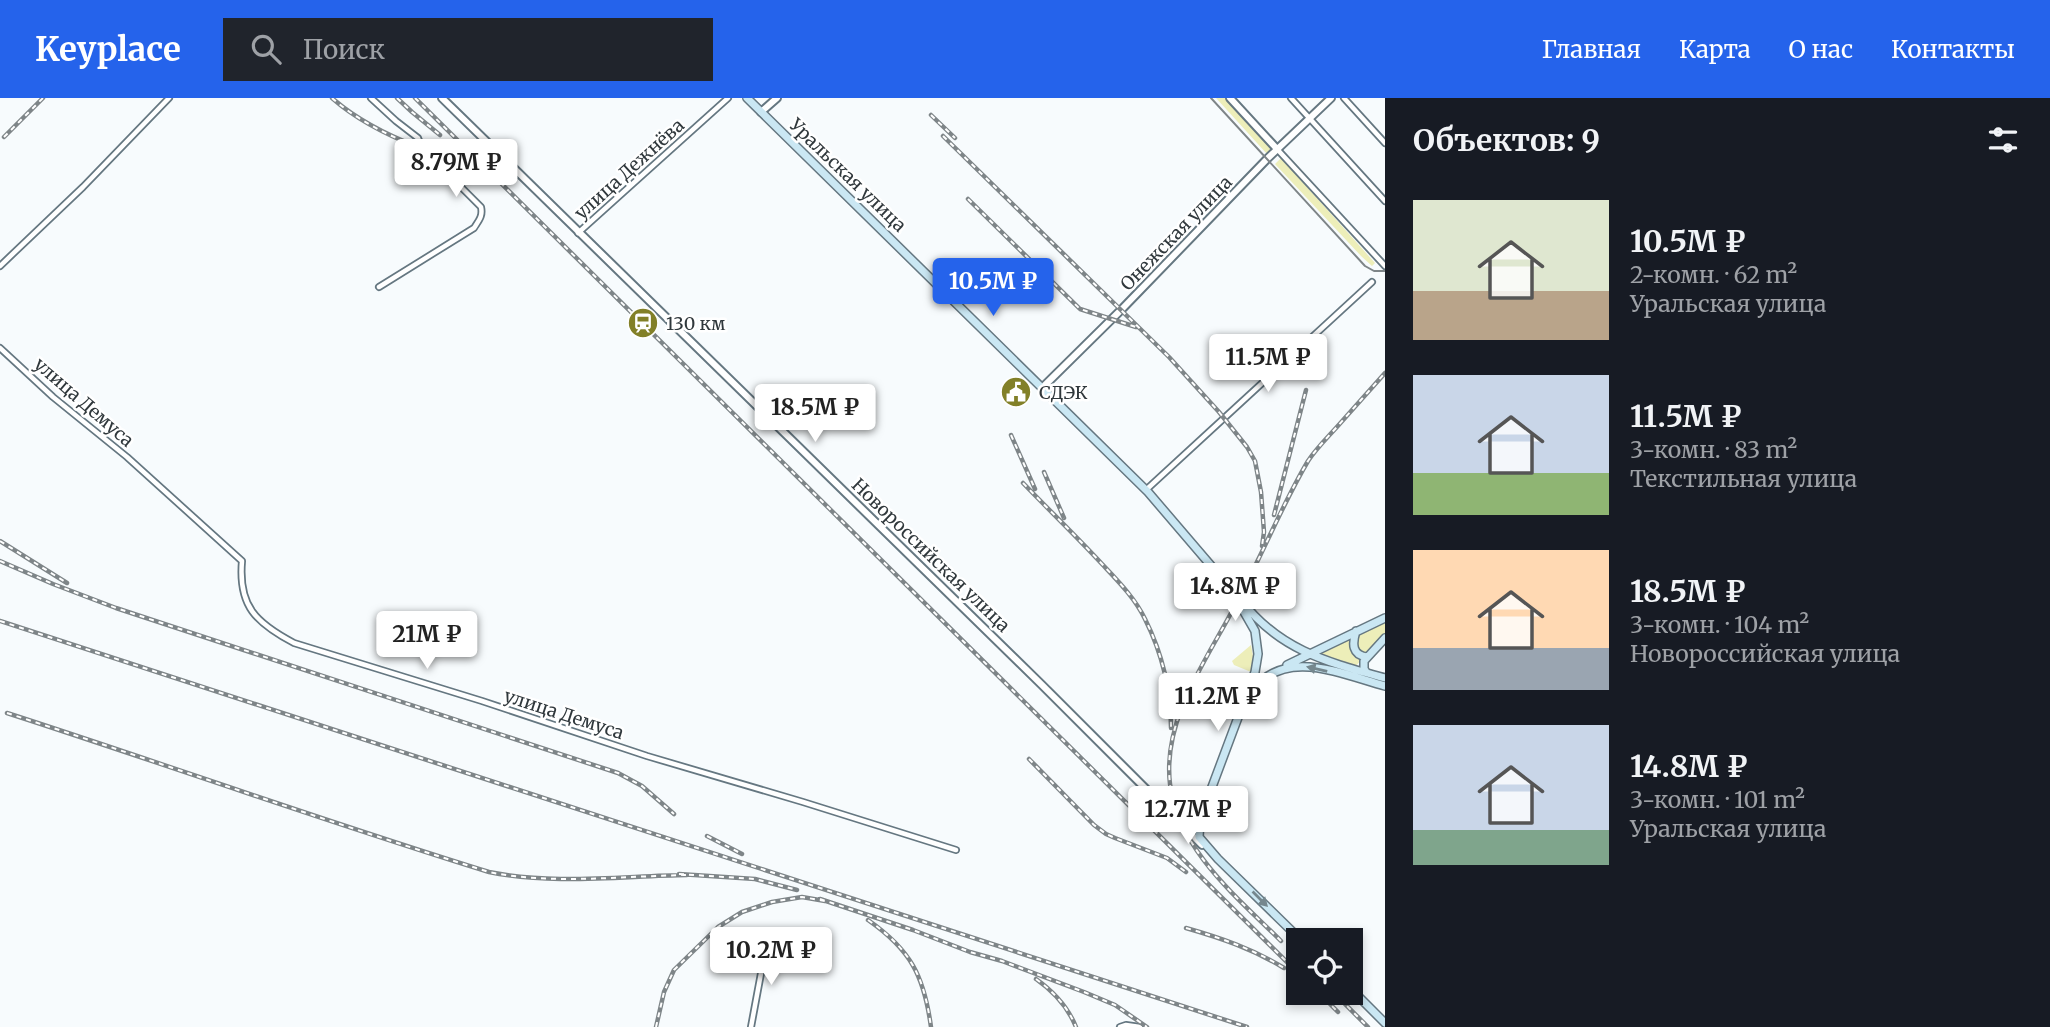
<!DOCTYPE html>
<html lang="ru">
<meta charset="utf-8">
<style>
body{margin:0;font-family:Merriweather,serif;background:#20242c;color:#f1f3f6;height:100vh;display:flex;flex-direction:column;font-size:26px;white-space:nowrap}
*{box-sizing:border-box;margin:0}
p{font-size:23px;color:#9ea1a6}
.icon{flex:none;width:38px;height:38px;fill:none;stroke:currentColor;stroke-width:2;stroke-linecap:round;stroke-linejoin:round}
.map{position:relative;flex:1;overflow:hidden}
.drawer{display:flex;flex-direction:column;background:#171b24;width:665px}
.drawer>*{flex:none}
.buttons{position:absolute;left:1286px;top:830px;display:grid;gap:14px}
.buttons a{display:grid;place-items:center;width:77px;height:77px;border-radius:0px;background:#171b24;box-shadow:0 4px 10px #0003;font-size:35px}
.price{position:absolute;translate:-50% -60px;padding:0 16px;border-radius:7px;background:#fff;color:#222;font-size:23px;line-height:46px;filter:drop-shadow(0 2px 4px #0008)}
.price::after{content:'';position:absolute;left:50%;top:42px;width:21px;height:16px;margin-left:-10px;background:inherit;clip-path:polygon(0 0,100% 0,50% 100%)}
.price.active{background:#2563eb;color:#fff}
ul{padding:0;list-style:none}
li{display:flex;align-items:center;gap:21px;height:175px;padding:0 28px}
li span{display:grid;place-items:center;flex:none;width:196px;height:140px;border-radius:0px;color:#555}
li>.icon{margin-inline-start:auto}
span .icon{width:84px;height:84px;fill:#fffc;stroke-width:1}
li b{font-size:30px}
h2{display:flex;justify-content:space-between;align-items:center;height:84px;padding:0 28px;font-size:30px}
header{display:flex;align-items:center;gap:42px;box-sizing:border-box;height:98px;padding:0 35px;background:#2563eb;color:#fff}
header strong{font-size:33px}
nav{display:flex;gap:38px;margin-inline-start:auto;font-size:24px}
.search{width:490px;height:63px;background:#20242c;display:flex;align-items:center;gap:18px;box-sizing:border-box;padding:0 24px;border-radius:0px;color:#9ea1a6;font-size:26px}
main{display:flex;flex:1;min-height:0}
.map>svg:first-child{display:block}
</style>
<header>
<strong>Keyplace</strong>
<div class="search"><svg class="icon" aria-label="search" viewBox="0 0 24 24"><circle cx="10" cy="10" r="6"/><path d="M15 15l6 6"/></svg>Поиск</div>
<nav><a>Главная</a><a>Карта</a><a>О нас</a><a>Контакты</a></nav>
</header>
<main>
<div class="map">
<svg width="1385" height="929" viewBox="0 0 1385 929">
<rect width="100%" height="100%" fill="#f7fbfd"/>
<path fill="#edeeb9" d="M 1216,0 L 1226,0 L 1272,51 L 1267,56 Z
M 1281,60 L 1375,165 L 1372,168 L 1361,158 L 1275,66 Z
M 1385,524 L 1385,536 L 1366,557 L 1357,552 C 1354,532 1369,531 1385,524 Z
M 1351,540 L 1362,561 L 1356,568 L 1316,557 Z
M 1251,547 L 1253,558 L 1251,574 L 1234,567 L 1232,563 Z"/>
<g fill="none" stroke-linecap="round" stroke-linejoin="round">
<g stroke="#657781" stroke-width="8">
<path id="minor" d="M 371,0 L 396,23 L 418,40 L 422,50 L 481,109 C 483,118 479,122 474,130 L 379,189
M 1291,0 L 1385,103
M 1344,0 L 1385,45
M 1277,51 L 1385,168
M 578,135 L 728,0
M 0,168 L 83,89 L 169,0
M 0,250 L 53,299 L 127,359 L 242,463 C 238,508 256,525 294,545 L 482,603 L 647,658 L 803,704 L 956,752
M 1147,391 L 1372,184
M 751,929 L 767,843
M 1120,929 L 1126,927 L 1140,929"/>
</g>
<g stroke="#657781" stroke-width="10">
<path id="tertiary" d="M 442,0 L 1042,587 L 1202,747
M 1230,0 L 1277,51
M 761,14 L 777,0
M 1043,289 L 1123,210 L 1268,60 L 1331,0
M 1180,722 C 1187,727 1193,727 1200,721"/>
</g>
<g stroke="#657781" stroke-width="10">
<path id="secondary" d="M 747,0 L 1148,394 L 1231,491 L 1255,533 L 1258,556 L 1255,574 L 1200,721 L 1199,739 L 1218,761 L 1301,842
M 1241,502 C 1279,552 1327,564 1385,580
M 1356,533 C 1352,546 1352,557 1367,559
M 1287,567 L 1385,520
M 1366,574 L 1364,571 L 1364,563 L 1385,540
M 1251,595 C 1283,548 1341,576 1385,588
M 1351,891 L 1385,925"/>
</g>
<use href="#minor" stroke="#fff" stroke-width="4.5"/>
<use href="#tertiary" stroke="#fff" stroke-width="6"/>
<use href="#secondary" stroke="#cae7f3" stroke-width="7"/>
<path stroke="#7e8588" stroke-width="2" d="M 1211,0 L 1365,168 L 1374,173 L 1385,173"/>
<g stroke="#7e8588" stroke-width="4.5">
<path id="rail" d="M 332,0 C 357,22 387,37 418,49 C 441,57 463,63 483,77
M 397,0 L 412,14 L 440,37
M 415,0 L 1298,875
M 931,17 L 955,40
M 943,38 L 1169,259 L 1219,314 L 1247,349 L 1255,363 L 1261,394 L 1264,434 L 1262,448
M 4,39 L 43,0
M 968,101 L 1080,211 L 1136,229
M 1011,337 L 1035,391
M 1044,374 L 1064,420
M 1023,385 C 1049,412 1076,438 1102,466 C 1118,483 1135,500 1145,521 C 1162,555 1171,592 1171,630
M 1274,417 L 1306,292
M 0,443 L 67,485
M 0,463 L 53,486 L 116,510 L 618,675 L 642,688 L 674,716
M 0,523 L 1247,929
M 7,615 C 168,667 327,724 489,774 C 552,787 622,778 687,777
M 1029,661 L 1094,727 L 1106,736 L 1115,740 L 1167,760 L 1186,774
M 707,738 L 742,756
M 679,776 L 755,781 L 797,792
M 820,801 L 913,832 L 970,854 L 1002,863 L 1084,894 L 1115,907 L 1147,929
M 868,822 C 911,852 924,878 931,929
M 1186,830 C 1221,840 1253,851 1284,870
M 1281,843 C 1237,799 1179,753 1170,686 C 1162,618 1210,558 1239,500 C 1263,455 1282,407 1308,363 C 1316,351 1326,341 1336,330 C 1352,312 1369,293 1385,275
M 1036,881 C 1053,893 1068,909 1076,929
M 1318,894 L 1338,914
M 1333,894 L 1368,929
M 656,929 L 664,894 L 674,872 L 718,829 L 742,814 L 772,804 L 802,799 L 825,803"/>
</g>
<use href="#rail" stroke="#fff" stroke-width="2" stroke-dasharray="5" stroke-linecap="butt"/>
</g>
<defs><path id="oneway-solid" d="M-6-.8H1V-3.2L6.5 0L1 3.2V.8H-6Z" transform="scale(1.75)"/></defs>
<g fill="#75878e">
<use href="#oneway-solid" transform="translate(1317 571) rotate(-167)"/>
<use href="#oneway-solid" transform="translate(1260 801) rotate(45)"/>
</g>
<defs>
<g id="station-disc" transform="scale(1.575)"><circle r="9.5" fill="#828028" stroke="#fff"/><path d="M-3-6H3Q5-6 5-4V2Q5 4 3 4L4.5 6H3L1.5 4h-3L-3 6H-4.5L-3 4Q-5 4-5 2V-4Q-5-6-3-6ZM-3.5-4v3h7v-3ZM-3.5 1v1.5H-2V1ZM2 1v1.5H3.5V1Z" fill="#fff"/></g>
<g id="civic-disc" transform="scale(1.575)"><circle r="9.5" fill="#828028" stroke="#fff"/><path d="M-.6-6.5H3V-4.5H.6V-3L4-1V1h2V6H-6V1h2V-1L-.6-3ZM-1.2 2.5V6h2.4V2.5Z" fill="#fff"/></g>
</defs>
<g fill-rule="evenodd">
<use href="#station-disc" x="643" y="225"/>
<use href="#civic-disc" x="1016" y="294"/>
</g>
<g text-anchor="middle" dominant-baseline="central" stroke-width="5" stroke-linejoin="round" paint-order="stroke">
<g font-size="18" fill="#30383c" stroke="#fff">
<text transform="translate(629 71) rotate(-42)">улица Дежнёва</text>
<text transform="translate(848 77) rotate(44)">Уральская улица</text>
<text transform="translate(1176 135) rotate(-46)">Онежская улица</text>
<text transform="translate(84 304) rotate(41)">улица Демуса</text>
<text transform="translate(931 457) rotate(44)">Новороссийская улица</text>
<text transform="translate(564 616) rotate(18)">улица Демуса</text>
</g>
<g font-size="18" fill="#30383c" stroke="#fff" text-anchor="start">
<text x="666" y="225">130 км</text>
<text x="1039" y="294">СДЭК</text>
</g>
</g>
</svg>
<div class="buttons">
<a><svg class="icon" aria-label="locate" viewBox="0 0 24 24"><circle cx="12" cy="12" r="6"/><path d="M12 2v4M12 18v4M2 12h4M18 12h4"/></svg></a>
</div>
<b class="price" style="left:456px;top:101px">8.79M ₽</b>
<b class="price active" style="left:993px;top:220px">10.5M ₽</b>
<b class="price" style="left:1268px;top:296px">11.5M ₽</b>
<b class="price" style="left:815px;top:346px">18.5M ₽</b>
<b class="price" style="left:1235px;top:525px">14.8M ₽</b>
<b class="price" style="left:427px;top:573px">21M ₽</b>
<b class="price" style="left:1218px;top:635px">11.2M ₽</b>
<b class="price" style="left:1188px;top:748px">12.7M ₽</b>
<b class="price" style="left:771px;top:889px">10.2M ₽</b>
</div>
<section class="drawer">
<h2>Объектов: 9<svg class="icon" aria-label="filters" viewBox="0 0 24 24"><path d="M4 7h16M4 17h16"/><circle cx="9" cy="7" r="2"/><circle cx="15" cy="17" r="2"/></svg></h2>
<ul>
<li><span style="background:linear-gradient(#dfe7d0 65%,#b9a48a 0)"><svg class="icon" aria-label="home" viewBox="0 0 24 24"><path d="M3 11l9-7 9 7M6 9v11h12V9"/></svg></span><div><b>10.5M ₽</b><p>2-комн. · 62 m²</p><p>Уральская улица</p></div></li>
<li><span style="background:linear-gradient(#c9d6e8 70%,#8fb573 0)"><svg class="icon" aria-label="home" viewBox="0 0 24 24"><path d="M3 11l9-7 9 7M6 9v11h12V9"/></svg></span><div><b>11.5M ₽</b><p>3-комн. · 83 m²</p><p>Текстильная улица</p></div></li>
<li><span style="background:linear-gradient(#ffd9b3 70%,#9aa5b1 0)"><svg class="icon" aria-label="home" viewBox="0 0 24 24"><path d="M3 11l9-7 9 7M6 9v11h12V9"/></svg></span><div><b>18.5M ₽</b><p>3-комн. · 104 m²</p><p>Новороссийская улица</p></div></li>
<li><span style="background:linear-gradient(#c9d6e8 75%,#7fa58c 0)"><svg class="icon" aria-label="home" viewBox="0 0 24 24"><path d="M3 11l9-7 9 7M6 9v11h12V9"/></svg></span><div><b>14.8M ₽</b><p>3-комн. · 101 m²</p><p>Уральская улица</p></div></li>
</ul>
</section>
</main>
